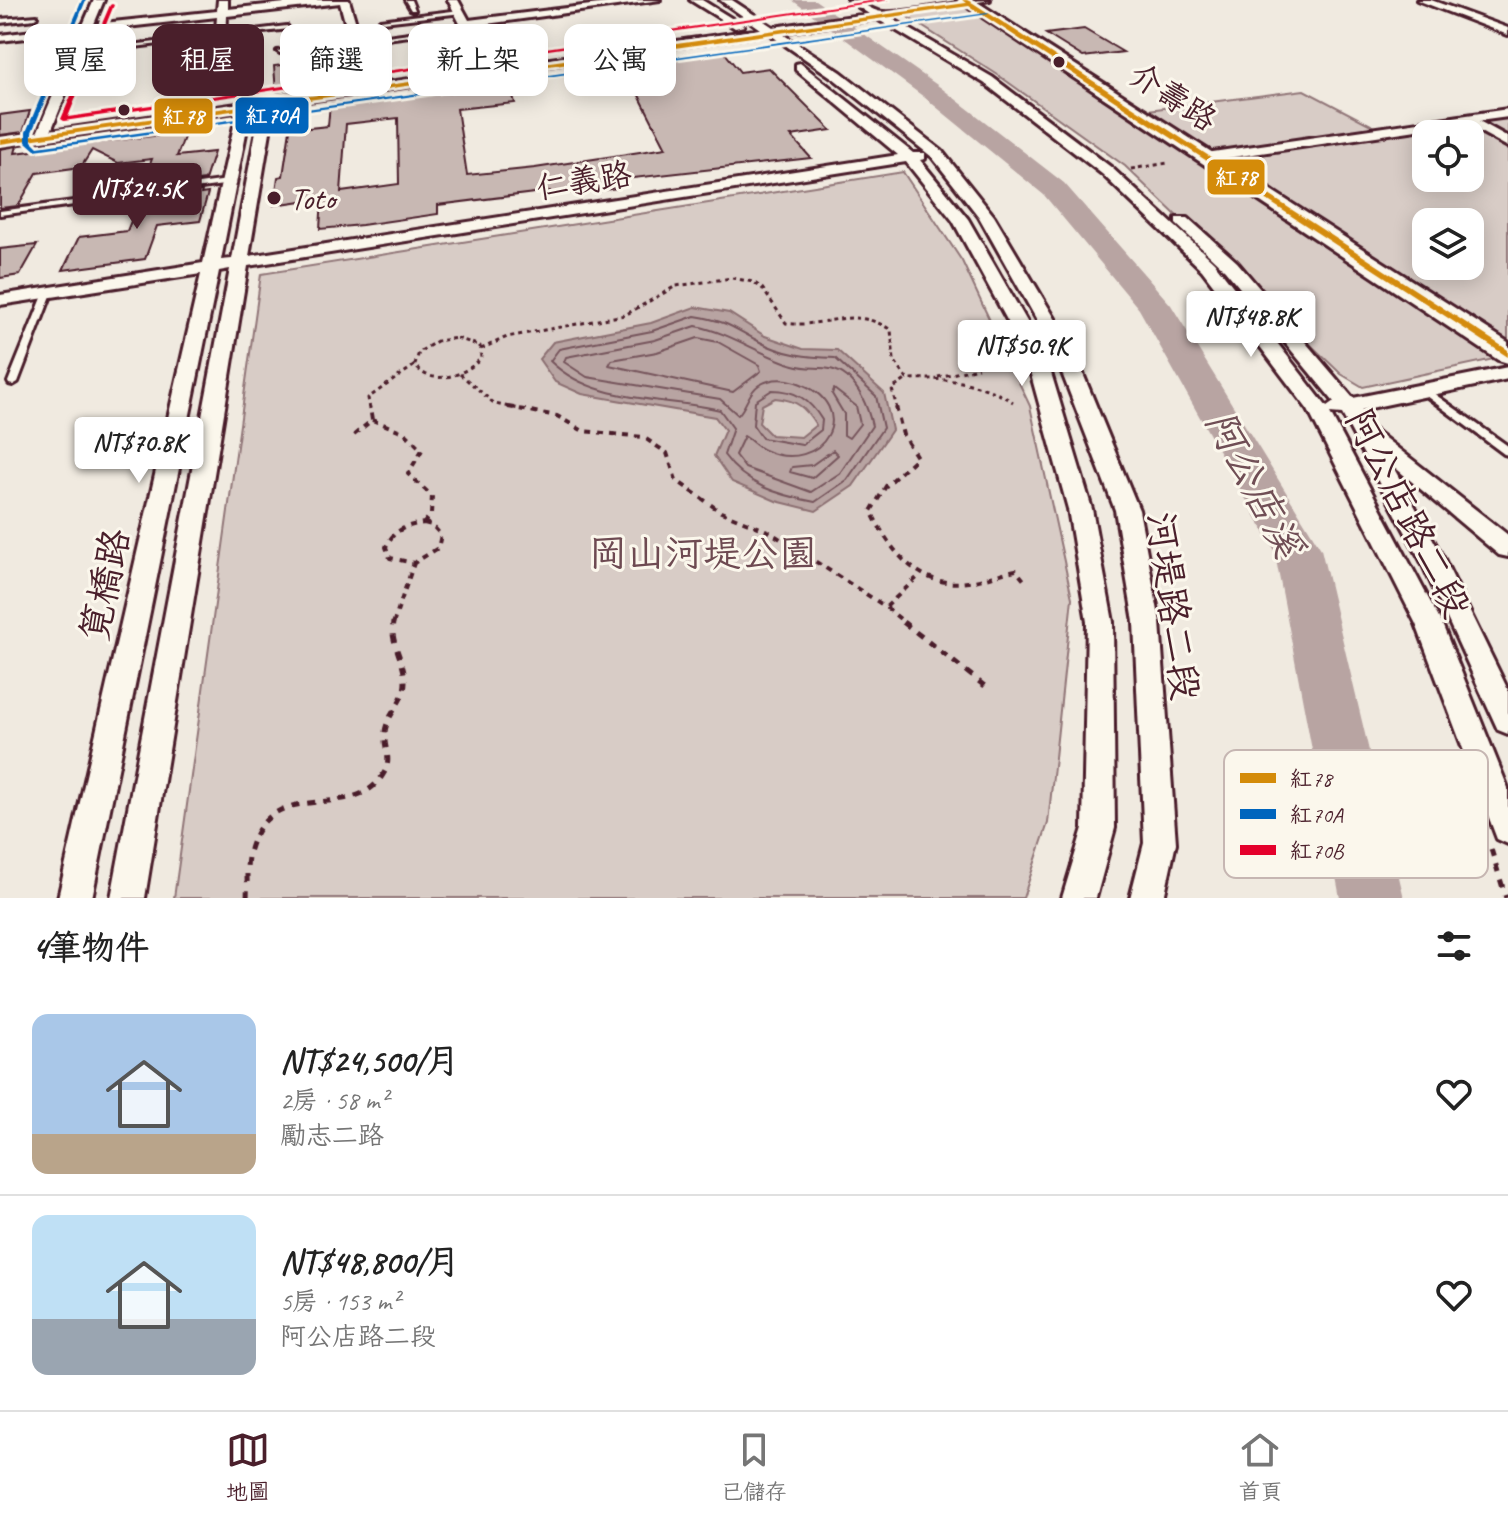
<!DOCTYPE html>
<html lang="zh-TW">
<meta charset="utf-8">
<style>
body{margin:0;font-family:Caveat,"LXGW WenKai TC",sans-serif;background:#f6f6f6;color:#222;height:100vh;display:flex;flex-direction:column;font-size:30px;white-space:nowrap}
*{box-sizing:border-box;margin:0}
p{font-size:26px;color:#767676}
.icon{flex:none;width:44px;height:44px;fill:none;stroke:currentColor;stroke-width:2;stroke-linecap:round;stroke-linejoin:round}
.map{position:relative;height:898px;overflow:hidden}
.panel{display:flex;flex-direction:column;background:#fff;flex:1}
.panel>*{flex:none}
.guide{position:absolute;left:24px;top:24px;width:800px;height:72px;display:flex;gap:16px}
.controls{position:absolute;left:1412px;top:120px;display:grid;gap:16px}
.controls a{display:grid;place-items:center;width:72px;height:72px;border-radius:16px;background:#fff;box-shadow:0 4px 20px #0003;font-size:40px}
.price{position:absolute;translate:-50% -68px;padding:0 18px;border-radius:8px;background:#fff;color:#222;font-size:26px;line-height:52px;filter:drop-shadow(0 2px 4px #0008)}
.price::after{content:'';position:absolute;left:50%;top:48px;width:24px;height:18px;margin-left:-12px;background:inherit;clip-path:polygon(0 0,100% 0,50% 100%)}
.price.selected{background:#4a1f2b;color:#fff}
ul{padding:0;list-style:none}
li{display:flex;align-items:center;gap:24px;height:200px;padding:0 32px}
li+li{border-top:2px solid #e0e0e0}
li span{display:grid;place-items:center;flex:none;width:224px;height:160px;border-radius:16px;color:#555}
li>.icon{margin-inline-start:auto}
span .icon{width:96px;height:96px;fill:#fffc;stroke-width:1}
li b{font-size:34px}
h2{display:flex;justify-content:space-between;align-items:center;height:96px;padding:0 32px;font-size:34px}
.chip{padding:0 28px;border-radius:16px;background:#fff;box-shadow:0 4px 20px #0003;font-size:28px;line-height:72px}
.chip.selected{background:#4a1f2b;color:#fff}
.tab-bar{display:flex;justify-content:space-around;align-items:center;height:112px;border-top:2px solid #e0e0e0;background:#fff;font-size:22px;color:#767676}
.tab-bar a{display:grid;justify-items:center;gap:4px}
.tab-bar .selected{color:#4a1f2b}
.map>svg:first-child{display:block}
</style>
<div class="map">
<svg width="1508" height="898" viewBox="0 0 1508 898">
<rect width="100%" height="100%" fill="#f0eae0"/>
<filter id="ink" filterUnits="userSpaceOnUse"><feTurbulence type="fractalNoise" baseFrequency=".0125" numOctaves="2"/><feDisplacementMap in="SourceGraphic" scale="16" xChannelSelector="R" yChannelSelector="G"/><feConvolveMatrix kernelMatrix="1 2 1 2 8 2 1 2 1" color-interpolation-filters="sRGB"/></filter>
<g filter="url(#ink)">
<path fill="#d8ccc6" stroke="#917678" stroke-width="2" fill-rule="evenodd" d="M 971,4 L 1148,110 L 1304,90 L 1390,135 L 1508,117 L 1508,356 L 1363,387 L 1341,374 L 1125,166 L 998,75 L 903,14 ZM 1426,134 L 1470,134 L 1470,178 L 1426,178 ZM 1426,222 L 1470,222 L 1470,266 L 1426,266 Z
M 903,172 L 962,261 L 1030,406 L 1072,598 L 1048,823 L 1023,898 L 174,898 L 261,274 Z"/>
<path fill="#b8a4a2" stroke="#8c6f72" stroke-width="2" fill-rule="evenodd" d="M 695,307 L 729,313 L 765,336 L 803,349 L 837,350 L 884,393 L 892,430 L 853,486 L 816,511 L 776,501 L 732,482 L 714,456 L 725,430 L 715,417 L 582,394 L 555,382 L 539,359 L 553,342 L 651,323 ZM 775,398 C 797,400 805,407 816,425 L 801,437 L 771,435 L 759,423 L 762,405 Z"/>
<g fill="none" stroke-linecap="round" stroke-linejoin="round">
<path stroke="#76545b" stroke-width="2" d="M 695,316 C 730,322 731,327 760,342 C 784,355 808,357 835,358 L 876,396 L 883,428 L 847,480 L 815,502 C 779,495 746,486 724,455 L 733,428 L 720,410 C 664,397 594,404 550,361 L 559,349 L 652,331 Z
M 696,326 C 731,333 760,355 794,365 C 813,371 830,363 847,377 C 861,390 868,408 872,426 L 840,473 L 811,492 L 745,468 L 735,455 L 744,436 C 751,440 757,447 764,450 C 823,477 865,406 796,382 C 784,378 771,378 759,385 C 748,392 747,406 738,415 L 720,399 L 587,377 L 564,362 L 566,357 L 655,340 Z
M 698,338 L 718,342 L 759,365 L 761,371 L 733,392 L 609,365 L 612,360 L 657,352 Z
M 834,389 L 856,406 L 860,424 L 849,438 L 844,435 L 844,414 L 832,394 Z
M 772,390 C 796,390 810,400 822,420 L 821,430 L 802,445 L 762,438 L 753,425 L 755,401 Z
M 833,450 L 838,455 L 812,478 L 790,472 L 792,467 L 812,465 Z"/>
<path fill="#b8a4a2" fill-rule="evenodd" d="M 792,0 L 815,0 L 940,87 L 1064,183 L 1171,305 L 1321,549 L 1404,898 L 1340,898 L 1274,549 L 1139,309 L 1044,195 L 924,97 Z"/>
</g>
<path fill="#c8b8b3" stroke="#4a1f2b" stroke-width="2" fill-rule="evenodd" d="M 1084,29 L 1123,52 L 1083,57 L 1046,34 Z
M 469,47 L 478,67 L 425,74 L 419,61 L 449,57 L 445,51 Z
M 725,53 L 740,72 L 769,68 L 831,130 L 791,136 L 811,158 L 615,180 L 618,188 L 596,191 L 551,194 L 550,191 L 438,205 L 438,214 L 362,225 L 320,229 L 322,198 L 274,205 L 278,177 L 283,176 L 290,130 L 328,126 L 330,104 L 432,91 L 430,86 L 487,78 L 490,84 L 509,82 L 515,103 L 457,109 L 467,175 L 535,168 L 666,148 L 625,68 L 650,65 L 648,61 ZM 398,118 L 399,184 L 341,192 L 346,124 Z
M 314,61 L 318,87 L 276,92 L 274,66 Z
M 30,111 L 23,132 L 0,135 L 0,115 Z
M 186,132 L 177,156 L 214,152 L 205,180 L 144,188 L 146,183 L 142,184 L 152,159 L 118,163 L 92,150 L 81,167 L 37,173 L 18,206 L 0,208 L 0,149 L 17,146 L 15,153 Z
M 202,191 L 201,194 L 208,193 L 200,221 L 157,226 L 145,259 L 63,270 L 79,237 L 127,231 L 140,199 Z
M 37,245 L 20,275 L 0,278 L 0,249 Z"/>
<g fill="none" stroke-linecap="round" stroke-linejoin="round">
<g stroke="#4a1f2b" stroke-width="6">
<path id="lane" d="M 405,0 L 411,0 L 415,10 L 411,10 Z
M 460,10 L 462,13 L 383,22 L 380,20 Z
M 37,16 L 35,19 L 0,23 L 0,19 Z
M 468,25 L 470,28 L 280,53 L 277,51 Z
M 287,26 L 289,29 L 134,47 L 131,45 Z
M 228,180 L 232,182 L 231,184 L 0,215 L 0,211 Z
M 48,290 L 52,293 L 18,382 L 13,385 L 9,384 L 8,382 L 44,293 Z
M 1426,388 L 1508,446 L 1508,455 L 1504,454 L 1422,393 L 1421,391 Z"/>
</g>
<g stroke="#4a1f2b" stroke-width="6">
<path id="street" d="M 94,0 L 104,0 L 94,24 L 217,11 L 218,0 L 228,0 L 228,9 L 313,0 L 349,0 L 374,84 L 483,69 L 448,0 L 458,0 L 469,20 L 632,0 L 660,0 L 472,26 L 494,67 L 761,29 L 720,0 L 732,0 L 773,27 L 869,14 L 848,0 C 862,0 870,11 883,12 C 912,14 956,0 990,0 L 889,17 L 992,77 L 1112,168 L 1214,262 L 1327,407 L 1334,402 L 1225,270 L 1176,224 L 1176,218 L 1188,218 L 1237,262 L 1353,398 L 1508,367 L 1508,379 L 1361,410 L 1372,428 L 1508,535 L 1508,557 L 1499,555 L 1392,465 L 1445,561 L 1508,690 L 1508,734 L 1498,730 L 1421,561 L 1342,414 L 1330,413 L 1442,624 L 1508,788 L 1508,844 L 1497,839 L 1416,624 L 1308,410 L 1202,270 L 1102,174 L 984,83 L 877,19 L 781,33 L 841,72 L 942,151 L 994,216 L 1072,347 L 1139,510 L 1160,622 L 1176,843 L 1164,898 L 1130,898 L 1144,843 L 1134,622 L 1115,510 L 1052,347 L 979,217 L 932,157 L 833,78 L 769,34 L 267,107 L 273,114 L 249,256 L 898,155 L 796,70 L 796,64 L 800,63 L 913,153 L 925,153 L 925,159 L 920,160 L 968,219 L 1045,353 L 1092,509 L 1113,622 L 1115,828 L 1096,898 L 1062,898 L 1083,828 L 1087,622 L 1068,509 L 1025,353 L 953,221 L 906,162 L 248,266 L 145,898 L 111,898 L 230,269 L 219,271 L 92,898 L 58,898 L 201,274 L 0,305 L 0,295 L 203,263 L 236,117 L 242,111 L 0,146 L 0,138 L 37,133 L 80,32 L 0,41 L 0,35 L 83,25 ZM 340,3 L 362,86 L 264,100 L 258,94 L 251,102 L 51,131 L 91,31 L 217,17 L 213,67 L 219,71 L 225,67 L 227,16 ZM 257,112 L 259,115 L 232,259 L 221,260 L 249,118 Z
M 690,0 L 702,0 L 744,26 L 735,28 Z
M 1417,0 L 1431,0 L 1508,28 L 1508,35 Z
M 1508,109 L 1508,117 L 1479,121 L 1508,137 L 1508,147 L 1464,123 L 1206,161 L 1199,157 L 1206,153 Z"/>
</g>
<g stroke="#4a1f2b" stroke-width="6">
<path id="secondary" d="M 957,0 L 974,0 L 1508,342 L 1508,363 L 1498,360 Z"/>
</g>
<path stroke="#4a1f2b" stroke-width="3" stroke-dasharray="4 4" stroke-linecap="butt" d="M 1131,169 L 1168,163
M 457,338 L 480,346 L 481,358 C 467,375 430,388 415,365 L 419,352 L 437,341 Z
M 481,349 L 507,337 L 625,315 L 676,286 L 732,278 L 753,282 L 762,288 L 786,323 C 828,329 851,304 891,330 L 894,360 L 907,379 C 946,378 979,381 1013,402
M 460,374 L 495,404 L 519,409
M 938,377 L 978,368
M 370,409 L 368,398 L 415,365
M 897,409 L 892,389 L 907,379"/>
<path stroke="#4a1f2b" stroke-width="4" stroke-dasharray="6 6" stroke-linecap="butt" d="M 508,407 L 557,416 L 583,431 L 643,437 L 667,453 L 676,480 L 721,512 L 768,531 L 886,607 L 906,624
M 896,407 L 903,435 L 917,457 L 886,486 L 871,511 C 890,551 919,589 968,582 C 984,580 1000,573 1016,570 L 1027,584
M 372,420 L 404,432 L 422,450 L 408,474 L 432,496 L 431,514 L 424,523
M 354,435 L 372,420 L 370,407
M 424,523 L 432,525 L 441,535 L 438,548 L 414,563 L 390,558 L 386,547 C 393,530 407,525 424,523 Z
M 886,607 L 921,574
M 393,624 L 414,563"/>
<path stroke="#4a1f2b" stroke-width="5" stroke-dasharray="8 8" stroke-linecap="butt" d="M 903,622 L 986,687
M 1491,849 L 1506,898
M 247,898 C 248,882 245,864 250,849 C 272,773 354,826 384,773 C 393,757 383,749 385,732 C 387,714 405,701 405,682 C 405,661 390,644 393,622"/>
<use href="#lane" fill="#fbf7ec" fill-rule="evenodd"/>
<use href="#street" fill="#fbf7ec" fill-rule="evenodd"/>
<use href="#secondary" fill="#fbf7ec" fill-rule="evenodd"/>
<g stroke="#fbf7ec" stroke-width="6">
<path id="bus-1" d="M 962,0 L 967,0 L 973,3 L 1508,350 L 1508,357 L 969,6 L 0,144 L 0,140 L 966,3 Z"/>
</g>
<g stroke="#fbf7ec" stroke-width="6">
<path id="bus-2" d="M 82,0 L 86,0 L 32,132 L 32,141 L 38,147 L 987,13 L 989,14 L 35,150 L 26,142 L 26,132 Z"/>
</g>
<g stroke="#fbf7ec" stroke-width="6">
<path id="bus-3" d="M 877,0 L 889,0 L 64,121 L 61,119 L 110,5 L 112,4 L 114,5 L 68,117 Z"/>
</g>
<use href="#bus-1" fill="#d48b09" fill-rule="evenodd"/>
<use href="#bus-2" fill="#0065bd" fill-rule="evenodd"/>
<use href="#bus-3" fill="#e4002b" fill-rule="evenodd"/>
</g>
</g>
<g fill="#4a1f2b" stroke="#fbf7ec" stroke-width="3">
<circle cx="1059" cy="62" r="7"/>
<circle cx="124" cy="110" r="7"/>
<circle cx="274" cy="198" r="8"/>
</g>
<g text-anchor="middle" dominant-baseline="central" stroke-width="6" stroke-linejoin="round" paint-order="stroke">
<g font-size="32" fill="#4a1f2b" stroke="#fbf7ec">
<text transform="translate(1173 97) rotate(33)">介壽路</text>
<text transform="translate(584 181) rotate(-9)">仁義路</text>
</g>
<g font-size="32" fill="#4a1f2b" stroke="#fbf7ec" text-anchor="start">
<text x="290" y="198">Toto</text>
</g>
<g font-size="38" fill="#4a1f2b" stroke="#fbf7ec">
<text transform="translate(1408 513) rotate(63)">阿公店路二段</text>
<text transform="translate(105 585) rotate(-78)">筧橋路</text>
<text transform="translate(1173 606) rotate(82)">河堤路二段</text>
</g>
<g font-size="38" fill="#6e4a52" stroke="#fbf7ec">
<text x="703" y="553">岡山河堤公園</text>
</g>
<g font-size="40" font-style="italic" fill="#704e55" stroke="#fbf7ec">
<text transform="translate(1254 484) rotate(62)">阿公店溪</text>
</g>
</g>
<rect x="1224" y="750" width="264" height="128" rx="12" fill="#fbf7ec" stroke="#c6b6b2" stroke-width="2"/>
<rect x="1240" y="773" width="36" height="10" fill="#d48b09"/>
<rect x="1240" y="809" width="36" height="10" fill="#0065bd"/>
<rect x="1240" y="845" width="36" height="10" fill="#e4002b"/>
<g font-size="22" fill="#4a1f2b">
<text x="1290" y="786">紅78</text>
<text x="1290" y="822">紅70A</text>
<text x="1290" y="858">紅70B</text>
</g>
<g stroke="#fbf7ec" stroke-width="3">
<rect x="234" y="96" width="76" height="39" rx="8" fill="#0065bd"/>
<rect x="153" y="97" width="61" height="38" rx="8" fill="#d48b09"/>
<rect x="1206" y="158" width="60" height="38" rx="8" fill="#d48b09"/>
</g>
<g font-size="22" text-anchor="middle" font-weight="bold" fill="#fff">
<text x="272" y="123">紅70A</text>
<text x="183" y="124">紅78</text>
<text x="1236" y="185">紅78</text>
</g>
</svg>
<div class="controls">
<a><svg class="icon" aria-label="locate" viewBox="0 0 24 24"><circle cx="12" cy="12" r="6"/><path d="M12 2v4M12 18v4M2 12h4M18 12h4"/></svg></a>
<a><svg class="icon" aria-label="layers" viewBox="0 0 24 24"><path d="M12 4l9 5-9 5-9-5zM3 14l9 5 9-5"/></svg></a>
</div>
<b class="price selected" style="left:137px;top:231px">NT$24.5K</b>
<b class="price" style="left:1251px;top:359px">NT$48.8K</b>
<b class="price" style="left:1022px;top:388px">NT$50.9K</b>
<b class="price" style="left:139px;top:485px">NT$70.8K</b>
<div class="guide">
<a class="chip">買屋</a>
<a class="chip selected">租屋</a>
<a class="chip">篩選</a>
<a class="chip">新上架</a>
<a class="chip">公寓</a>
</div>
</div>
<section class="panel">
<h2>4筆物件<svg class="icon" aria-label="filters" viewBox="0 0 24 24"><path d="M4 7h16M4 17h16"/><circle cx="9" cy="7" r="2"/><circle cx="15" cy="17" r="2"/></svg></h2>
<ul>
<li><span style="background:linear-gradient(#a9c7e8 75%,#b9a48a 0)"><svg class="icon" aria-label="home" viewBox="0 0 24 24"><path d="M3 11l9-7 9 7M6 9v11h12V9"/></svg></span><div><b>NT$24,500/月</b><p>2房 · 58 m²</p><p>勵志二路</p></div><svg class="icon" aria-label="heart" viewBox="0 0 24 24"><path d="M12 20l-8-8c-3-5 5-10 8-4 3-6 11-1 8 4z"/></svg></li>
<li><span style="background:linear-gradient(#bfe0f5 65%,#9aa5b1 0)"><svg class="icon" aria-label="home" viewBox="0 0 24 24"><path d="M3 11l9-7 9 7M6 9v11h12V9"/></svg></span><div><b>NT$48,800/月</b><p>5房 · 153 m²</p><p>阿公店路二段</p></div><svg class="icon" aria-label="heart" viewBox="0 0 24 24"><path d="M12 20l-8-8c-3-5 5-10 8-4 3-6 11-1 8 4z"/></svg></li>
</ul>
</section>
<nav class="tab-bar">
<a class="selected"><svg class="icon" aria-label="map" viewBox="0 0 24 24"><path d="M3 6l6-2 6 2 6-2v14l-6 2-6-2-6 2zM9 4v14M15 6v14"/></svg>地圖</a>
<a><svg class="icon" aria-label="saved" viewBox="0 0 24 24"><path d="M7 4h10v16l-5-4-5 4z"/></svg>已儲存</a>
<a><svg class="icon" aria-label="home" viewBox="0 0 24 24"><path d="M3 11l9-7 9 7M6 9v11h12V9"/></svg>首頁</a>
</nav>
